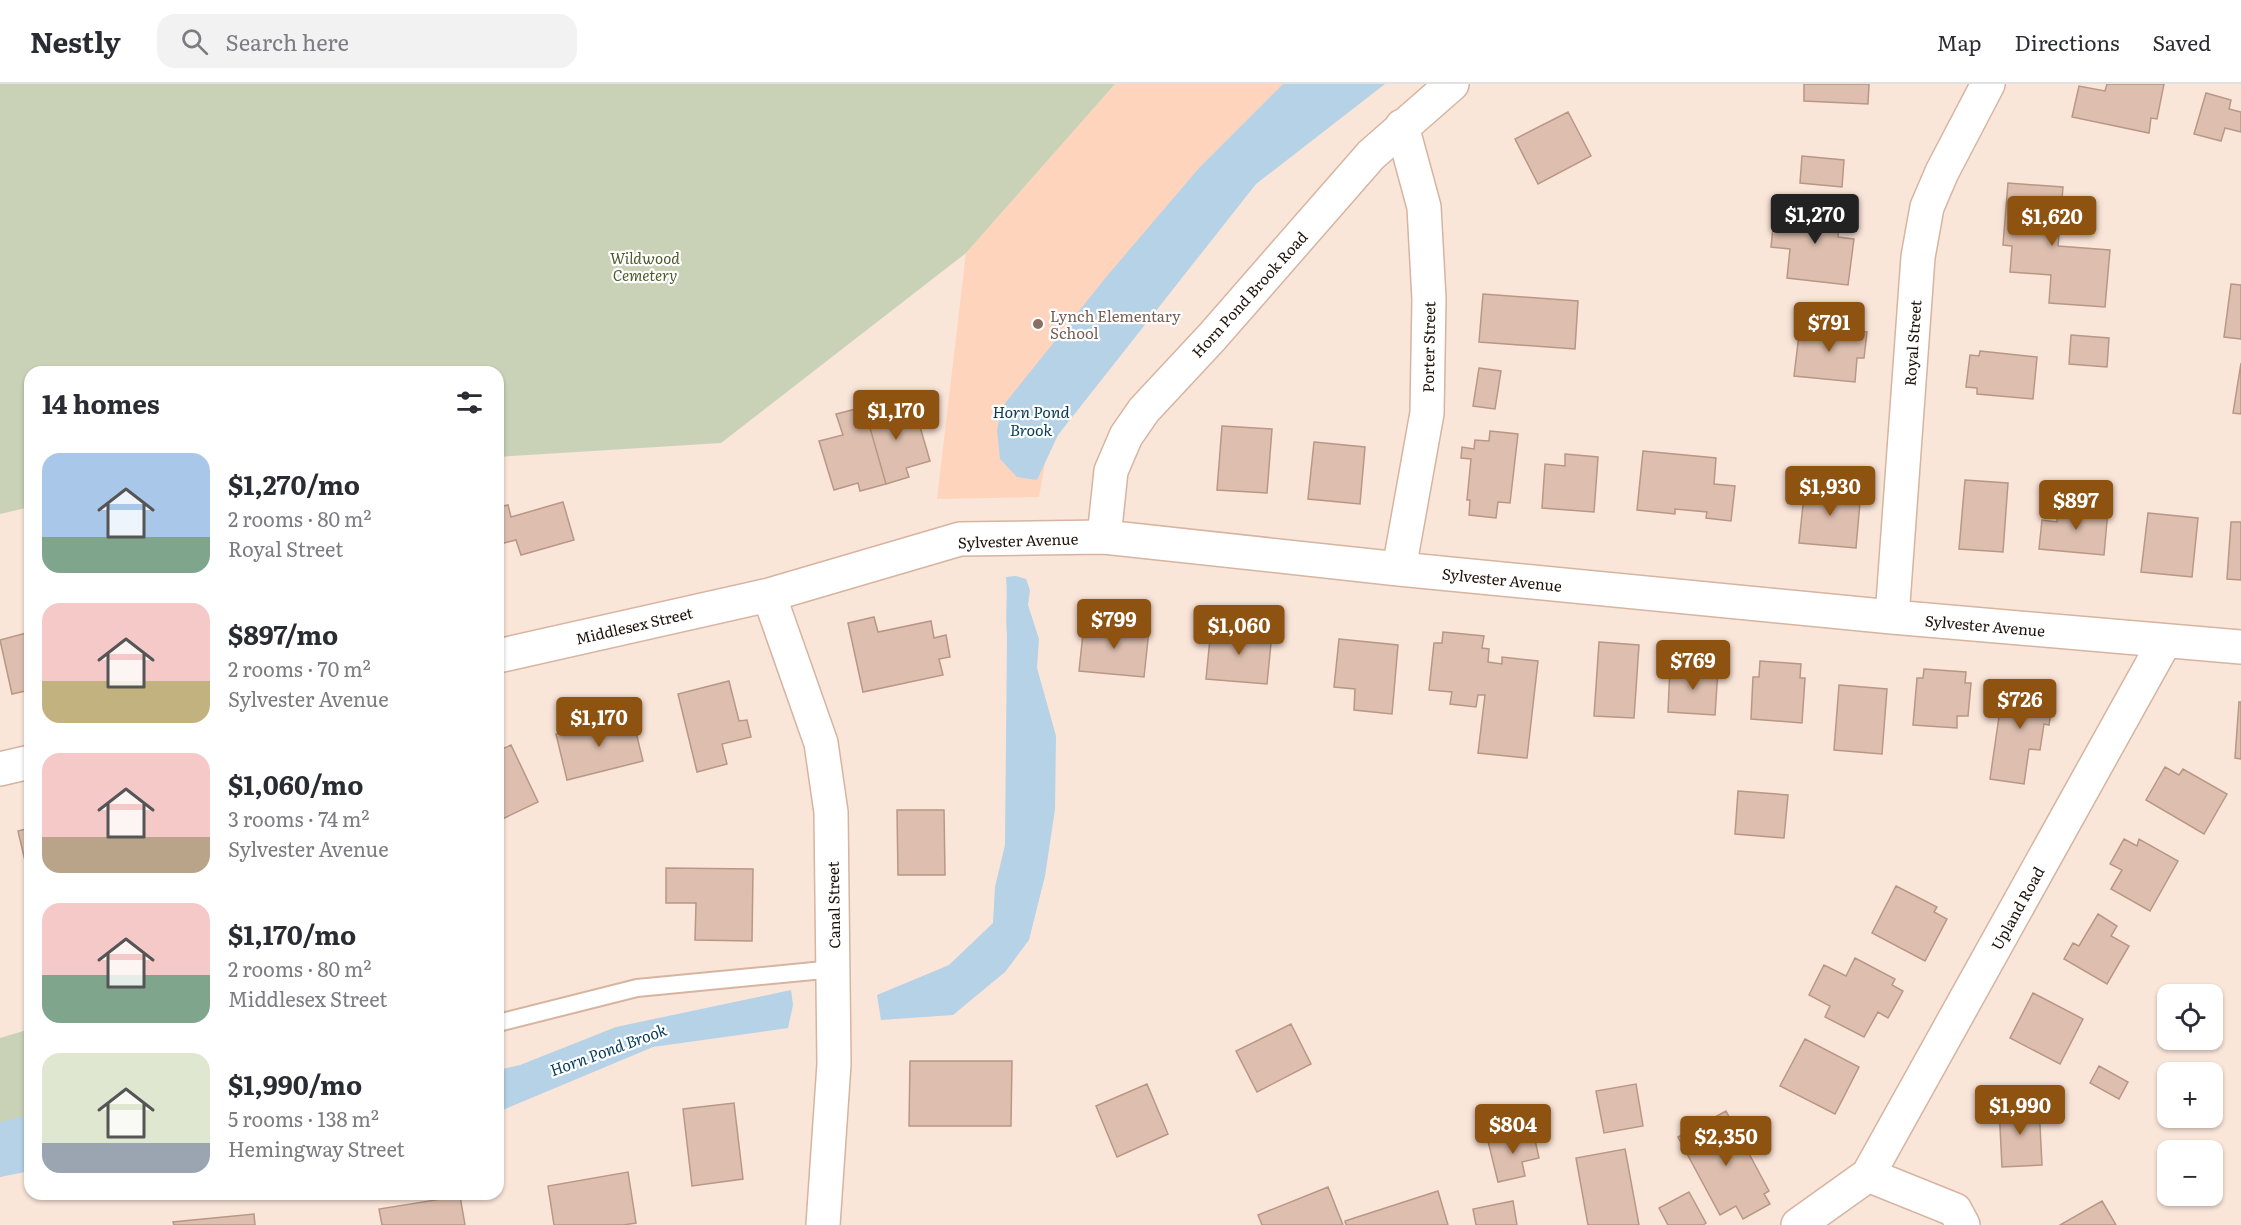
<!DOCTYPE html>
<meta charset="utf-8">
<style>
body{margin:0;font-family:Literata,serif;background:#f2f2f3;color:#2b2b33;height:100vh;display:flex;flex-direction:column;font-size:22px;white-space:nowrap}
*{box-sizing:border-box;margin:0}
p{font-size:20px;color:#7c7c81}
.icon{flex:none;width:33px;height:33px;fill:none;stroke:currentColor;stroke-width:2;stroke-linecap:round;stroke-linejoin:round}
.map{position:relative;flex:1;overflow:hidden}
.panel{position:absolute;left:24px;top:282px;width:480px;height:834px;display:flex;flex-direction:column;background:#fff;border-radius:18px;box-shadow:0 2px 4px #0004}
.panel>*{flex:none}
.buttons{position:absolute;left:2157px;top:900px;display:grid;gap:12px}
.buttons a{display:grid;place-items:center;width:66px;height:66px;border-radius:12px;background:#fff;box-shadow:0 2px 4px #0004;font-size:30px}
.price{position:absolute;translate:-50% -51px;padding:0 14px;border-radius:6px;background:#8e5311;color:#fff;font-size:20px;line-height:39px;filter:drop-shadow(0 2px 3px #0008)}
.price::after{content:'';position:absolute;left:50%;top:36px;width:18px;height:14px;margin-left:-9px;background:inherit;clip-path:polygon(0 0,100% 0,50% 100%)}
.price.on{background:#222;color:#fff}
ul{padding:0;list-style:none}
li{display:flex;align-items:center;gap:18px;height:150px;padding:0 18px}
li span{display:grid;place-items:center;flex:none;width:168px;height:120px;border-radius:18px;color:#555}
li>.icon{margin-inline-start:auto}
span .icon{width:72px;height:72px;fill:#fffc;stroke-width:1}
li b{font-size:26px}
h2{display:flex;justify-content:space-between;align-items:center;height:72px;padding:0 18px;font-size:26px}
header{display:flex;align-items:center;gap:36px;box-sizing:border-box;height:84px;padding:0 30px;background:#fff;border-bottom:2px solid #e1e1e2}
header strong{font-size:28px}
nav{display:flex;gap:33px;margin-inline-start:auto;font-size:21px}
.search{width:420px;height:54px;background:#f2f2f3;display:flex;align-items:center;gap:15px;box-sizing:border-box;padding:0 21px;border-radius:18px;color:#7c7c81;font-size:22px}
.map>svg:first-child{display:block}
</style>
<header>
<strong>Nestly</strong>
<div class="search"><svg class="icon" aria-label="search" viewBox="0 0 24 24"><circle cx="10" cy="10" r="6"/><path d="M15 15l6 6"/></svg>Search here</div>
<nav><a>Map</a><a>Directions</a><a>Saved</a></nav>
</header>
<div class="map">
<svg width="2241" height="1141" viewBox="0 0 2241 1141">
<rect width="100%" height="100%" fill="#fae5d9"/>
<path fill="#ffd4bc" d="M 1115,0 L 1323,0 L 1057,311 L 1039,413 L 937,415 L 966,169 Z"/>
<path fill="#c9d2b7" d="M 0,0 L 1115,0 L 966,169 L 721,359 L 498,373 L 498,288 L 30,288 L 30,423 L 0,430 Z
M 30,945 L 30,1083 L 0,1093 L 0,954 Z"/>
<path fill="#b5d2e7" d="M 1283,0 L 1385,0 L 1256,100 L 1058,351 L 1037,396 L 1017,393 L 1000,375 L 997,346 L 1002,323 L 1107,192 L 1199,84 Z
M 1016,492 L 1026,495 L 1030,506 L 1028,521 L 1039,555 L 1037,584 L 1056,652 L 1055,725 L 1045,792 L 1029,856 L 1005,888 L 953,931 L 881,936 L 877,911 L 949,881 L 993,839 L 995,803 L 1005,761 L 1007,551 C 1005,532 1008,513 1006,493 Z
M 791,906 L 793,921 L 788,944 L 653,963 L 498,1028 L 498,986 L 520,981 L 616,943 Z
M 30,1031 L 30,1087 L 0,1093 L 0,1038 Z"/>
<path fill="#debfaf" stroke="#b89784" stroke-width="1.5" d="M 1804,0 L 1869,0 L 1868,20 L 1804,17 Z
M 2107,0 L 2164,0 L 2157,35 L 2151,34 L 2149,49 L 2072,33 L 2079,2 L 2105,7 Z
M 2206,9 L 2231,16 L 2229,25 L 2241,28 L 2241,48 L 2225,44 L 2221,57 L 2194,50 Z
M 1568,28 L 1591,72 L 1538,100 L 1515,55 Z
M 1802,72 L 1844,76 L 1842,103 L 1800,99 Z
M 2008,99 L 2063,103 L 2058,162 L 2110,166 L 2105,223 L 2049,219 L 2051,191 L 2010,188 L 2012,162 L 2003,161 Z
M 1795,119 L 1841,125 L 1838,153 L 1854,155 L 1848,201 L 1787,194 L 1790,165 L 1771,163 L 1774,133 L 1793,135 Z
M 2231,200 L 2241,201 L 2241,255 L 2224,253 Z
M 1483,210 L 1578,217 L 1575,265 L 1479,258 Z
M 1800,242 L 1867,248 L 1864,274 L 1857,274 L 1855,298 L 1794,292 Z
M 2071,251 L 2109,254 L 2107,283 L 2069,280 Z
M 1980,267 L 2037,273 L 2033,315 L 1977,310 L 1977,304 L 1966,303 L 1970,271 L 1979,272 Z
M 2241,279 L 2241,330 L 2233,329 Z
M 1479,284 L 1501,287 L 1495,325 L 1473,322 Z
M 889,315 L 895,335 L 916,329 L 930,377 L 906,384 L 909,393 L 886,400 L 864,323 Z
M 864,323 L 886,400 L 860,407 L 858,399 L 834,406 L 819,357 L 843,351 L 836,330 Z
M 1222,342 L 1272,345 L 1267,409 L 1217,406 Z
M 1490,347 L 1518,350 L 1510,419 L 1498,418 L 1496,434 L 1469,431 L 1470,416 L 1467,416 L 1471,375 L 1461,374 L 1462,363 L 1474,365 L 1475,356 L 1489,357 Z
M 1314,358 L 1365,363 L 1360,420 L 1308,415 Z
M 1643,367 L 1716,374 L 1714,400 L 1735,402 L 1731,437 L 1706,434 L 1707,428 L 1675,425 L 1675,430 L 1637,426 Z
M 1565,370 L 1598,373 L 1594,428 L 1542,424 L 1545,380 L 1565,382 Z
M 1965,396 L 2008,399 L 2003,468 L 1959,465 Z
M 1805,402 L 1861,407 L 1856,464 L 1799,459 Z
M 563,418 L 574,456 L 521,471 L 516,456 L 500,460 L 498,451 L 498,423 L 508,421 L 511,433 Z
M 2058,421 L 2108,426 L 2104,471 L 2039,465 L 2042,436 L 2057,438 Z
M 2148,429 L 2198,434 L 2192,493 L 2141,488 Z
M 2231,438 L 2241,438 L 2241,496 L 2227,495 Z
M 874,533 L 878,548 L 931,537 L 934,554 L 946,551 L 950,573 L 939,575 L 943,591 L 863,608 L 848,539 Z
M 1084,540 L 1149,546 L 1144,593 L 1079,587 Z
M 1211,544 L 1272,549 L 1267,600 L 1206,595 Z
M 30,548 L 30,606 L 12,610 L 0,556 Z
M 1443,548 L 1484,552 L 1482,564 L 1489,565 L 1488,578 L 1502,580 L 1502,573 L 1538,577 L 1527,674 L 1478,669 L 1485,611 L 1478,611 L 1476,623 L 1450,620 L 1452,608 L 1429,606 L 1434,559 L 1442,559 Z
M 1339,555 L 1398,561 L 1392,630 L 1354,626 L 1355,605 L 1334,603 Z
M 1599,558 L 1639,561 L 1634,634 L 1594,632 Z
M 1760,577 L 1801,580 L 1800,594 L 1805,594 L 1802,639 L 1751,635 L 1753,593 L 1759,593 Z
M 1670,583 L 1718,586 L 1715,631 L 1668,628 Z
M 1924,585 L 1966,588 L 1965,599 L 1971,599 L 1968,632 L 1957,632 L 1957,644 L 1913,641 L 1917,594 L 1923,594 Z
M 729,597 L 739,637 L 747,636 L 751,653 L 722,660 L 727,680 L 697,688 L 678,610 Z
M 2004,598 L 2054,606 L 2049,641 L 2044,640 L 2040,666 L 2029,665 L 2024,700 L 1990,695 Z
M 1839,601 L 1887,605 L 1882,670 L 1834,666 Z
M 2239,618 L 2241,618 L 2241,675 L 2235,674 Z
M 632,632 L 643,677 L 567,696 L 556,650 Z
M 511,661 L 538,718 L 498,737 L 498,667 Z
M 2165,683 L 2179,691 L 2183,685 L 2227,710 L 2204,750 L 2146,716 Z
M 1738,707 L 1788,711 L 1784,754 L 1735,750 Z
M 897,726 L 944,726 L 945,791 L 898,791 Z
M 30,744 L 30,798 L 18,747 Z
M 2124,755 L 2137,762 L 2139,755 L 2178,777 L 2150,827 L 2111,805 L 2122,786 L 2110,780 Z
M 666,784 L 753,785 L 752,857 L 695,856 L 696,819 L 666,819 Z
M 1896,802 L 1937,823 L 1934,828 L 1947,835 L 1925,877 L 1872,849 Z
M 2098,830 L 2117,842 L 2111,852 L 2129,862 L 2107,900 L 2064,875 L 2073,859 L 2079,862 Z
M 1855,874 L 1895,895 L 1892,901 L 1903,907 L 1888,934 L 1878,928 L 1864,953 L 1825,933 L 1830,922 L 1809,911 L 1824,881 L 1846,892 Z
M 2033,909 L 2083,935 L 2060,980 L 2010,954 Z
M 1291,940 L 1311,980 L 1257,1008 L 1236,967 Z
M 1805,955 L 1859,983 L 1835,1030 L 1780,1002 Z
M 910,977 L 1012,977 L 1011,1042 L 909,1042 Z
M 2099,982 L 2128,998 L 2119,1015 L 2090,999 Z
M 1147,1000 L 1168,1050 L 1117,1073 L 1096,1022 Z
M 1636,1000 L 1643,1042 L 1604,1049 L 1596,1007 Z
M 734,1019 L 743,1095 L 692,1102 L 683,1025 Z
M 2039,1022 L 2042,1081 L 2002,1083 L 1999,1023 Z
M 1726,1027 L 1769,1107 L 1764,1110 L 1770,1120 L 1743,1135 L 1736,1122 L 1720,1131 L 1678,1053 Z
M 1533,1047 L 1539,1074 L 1522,1078 L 1525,1092 L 1498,1098 L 1488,1057 Z
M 1625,1065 L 1639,1141 L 1588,1141 L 1576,1074 Z
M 628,1088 L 636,1139 L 623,1141 L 554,1141 L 548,1102 Z
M 1328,1103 L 1343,1141 L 1262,1141 L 1258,1131 Z
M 1438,1107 L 1448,1141 L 1346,1141 L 1345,1137 Z
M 1689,1108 L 1706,1139 L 1703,1141 L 1668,1141 L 1659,1124 Z
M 460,1112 L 465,1141 L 382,1141 L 379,1125 Z
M 1513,1117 L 1517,1141 L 1476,1141 L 1473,1125 Z
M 2102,1117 L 2116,1141 L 2060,1141 Z
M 254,1130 L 255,1141 L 174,1141 L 173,1138 Z"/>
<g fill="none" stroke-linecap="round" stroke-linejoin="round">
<g stroke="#d6b4a0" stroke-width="20">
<path id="service" d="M 498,939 L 637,904 L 834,885"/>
</g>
<g stroke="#d6b4a0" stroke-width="36">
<path id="minor" d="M 1104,453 L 1111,387 L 1126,352 L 1144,326 L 1212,253 L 1371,71 L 1452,0
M 1399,485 L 1427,329 L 1429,215 L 1424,123 L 1402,42
M 769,511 L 821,659 L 831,728 L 834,980 L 823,1141
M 1892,533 L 1918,173 L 1927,123 L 1942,88 L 1988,0
M 498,572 L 769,511 L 960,455 L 1104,453 L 1399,485 L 1892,533 L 2241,563
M 0,685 L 30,678
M 1868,1091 L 1955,1126 L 1963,1141
M 1798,1141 L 1868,1091 L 2165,557"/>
</g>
<use href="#service" stroke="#fff" stroke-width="16"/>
<use href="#minor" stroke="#fff" stroke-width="33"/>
</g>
<circle fill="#8d6e63" stroke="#fff" stroke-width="2" cx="1038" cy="240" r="6"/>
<g text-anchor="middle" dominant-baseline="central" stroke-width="4.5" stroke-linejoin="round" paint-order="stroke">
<g font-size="15" font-style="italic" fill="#4d5a2b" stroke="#fff">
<text x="645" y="173">Wildwood<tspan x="645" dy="17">Cemetery</tspan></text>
</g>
<g font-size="15" fill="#1d110a" stroke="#fff">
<text transform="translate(1249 210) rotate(-48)">Horn Pond Brook Road</text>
<text transform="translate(1912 259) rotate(-86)">Royal Street</text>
<text transform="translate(1428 263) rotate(-89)">Porter Street</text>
<text transform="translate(1018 456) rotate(-2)">Sylvester Avenue</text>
<text transform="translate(1502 495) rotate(6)">Sylvester Avenue</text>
<text transform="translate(634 541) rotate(-13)">Middlesex Street</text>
<text transform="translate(1985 541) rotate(5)">Sylvester Avenue</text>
<text transform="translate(833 821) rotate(-91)">Canal Street</text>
<text transform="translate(2017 824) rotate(-61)">Upland Road</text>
</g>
<g font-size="15" fill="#785e54" stroke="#fff" text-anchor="start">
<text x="1050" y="231">Lynch Elementary<tspan x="1050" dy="17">School</tspan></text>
</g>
<g font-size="16" font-style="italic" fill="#053b58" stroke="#fff">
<text x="1031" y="327">Horn Pond<tspan x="1031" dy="18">Brook</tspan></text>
<text transform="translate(608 965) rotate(-20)">Horn Pond Brook</text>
</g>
</g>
</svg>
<div class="buttons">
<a><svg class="icon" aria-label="locate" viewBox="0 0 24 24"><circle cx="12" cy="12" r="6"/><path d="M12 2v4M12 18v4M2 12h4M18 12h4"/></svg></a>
<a>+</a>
<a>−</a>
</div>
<b class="price on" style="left:1815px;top:161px">$1,270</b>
<b class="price" style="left:2052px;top:163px">$1,620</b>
<b class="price" style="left:1829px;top:269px">$791</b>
<b class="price" style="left:896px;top:357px">$1,170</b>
<b class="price" style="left:1830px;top:433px">$1,930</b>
<b class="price" style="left:2076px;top:447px">$897</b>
<b class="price" style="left:1114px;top:566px">$799</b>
<b class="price" style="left:1239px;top:572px">$1,060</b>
<b class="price" style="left:1693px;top:607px">$769</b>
<b class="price" style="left:2020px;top:646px">$726</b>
<b class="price" style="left:599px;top:664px">$1,170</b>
<b class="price" style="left:2020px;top:1052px">$1,990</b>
<b class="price" style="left:1513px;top:1071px">$804</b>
<b class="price" style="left:1726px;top:1083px">$2,350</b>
<section class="panel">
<h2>14 homes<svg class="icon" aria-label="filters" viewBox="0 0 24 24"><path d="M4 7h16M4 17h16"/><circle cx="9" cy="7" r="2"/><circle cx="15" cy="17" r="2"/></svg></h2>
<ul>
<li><span style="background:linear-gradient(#a9c7e8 70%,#7fa58c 0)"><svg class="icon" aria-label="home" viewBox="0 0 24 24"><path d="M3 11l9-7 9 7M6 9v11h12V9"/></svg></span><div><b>$1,270/mo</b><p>2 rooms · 80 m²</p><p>Royal Street</p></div></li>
<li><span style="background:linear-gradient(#f6c9c9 65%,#c2b280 0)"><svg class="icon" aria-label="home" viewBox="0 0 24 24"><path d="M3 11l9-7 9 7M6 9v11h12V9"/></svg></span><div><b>$897/mo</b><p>2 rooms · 70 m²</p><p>Sylvester Avenue</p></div></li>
<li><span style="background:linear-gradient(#f6c9c9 70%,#b9a48a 0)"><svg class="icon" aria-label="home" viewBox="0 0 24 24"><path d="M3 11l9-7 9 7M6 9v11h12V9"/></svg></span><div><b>$1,060/mo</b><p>3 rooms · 74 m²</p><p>Sylvester Avenue</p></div></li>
<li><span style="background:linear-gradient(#f6c9c9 60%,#7fa58c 0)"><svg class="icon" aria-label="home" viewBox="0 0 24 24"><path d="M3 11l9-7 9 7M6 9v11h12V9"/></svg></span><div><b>$1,170/mo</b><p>2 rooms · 80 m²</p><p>Middlesex Street</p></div></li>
<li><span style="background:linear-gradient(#dfe7d0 75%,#9aa5b1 0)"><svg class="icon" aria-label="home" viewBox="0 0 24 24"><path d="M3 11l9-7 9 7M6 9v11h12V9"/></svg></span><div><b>$1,990/mo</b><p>5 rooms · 138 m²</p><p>Hemingway Street</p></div></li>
</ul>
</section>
</div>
